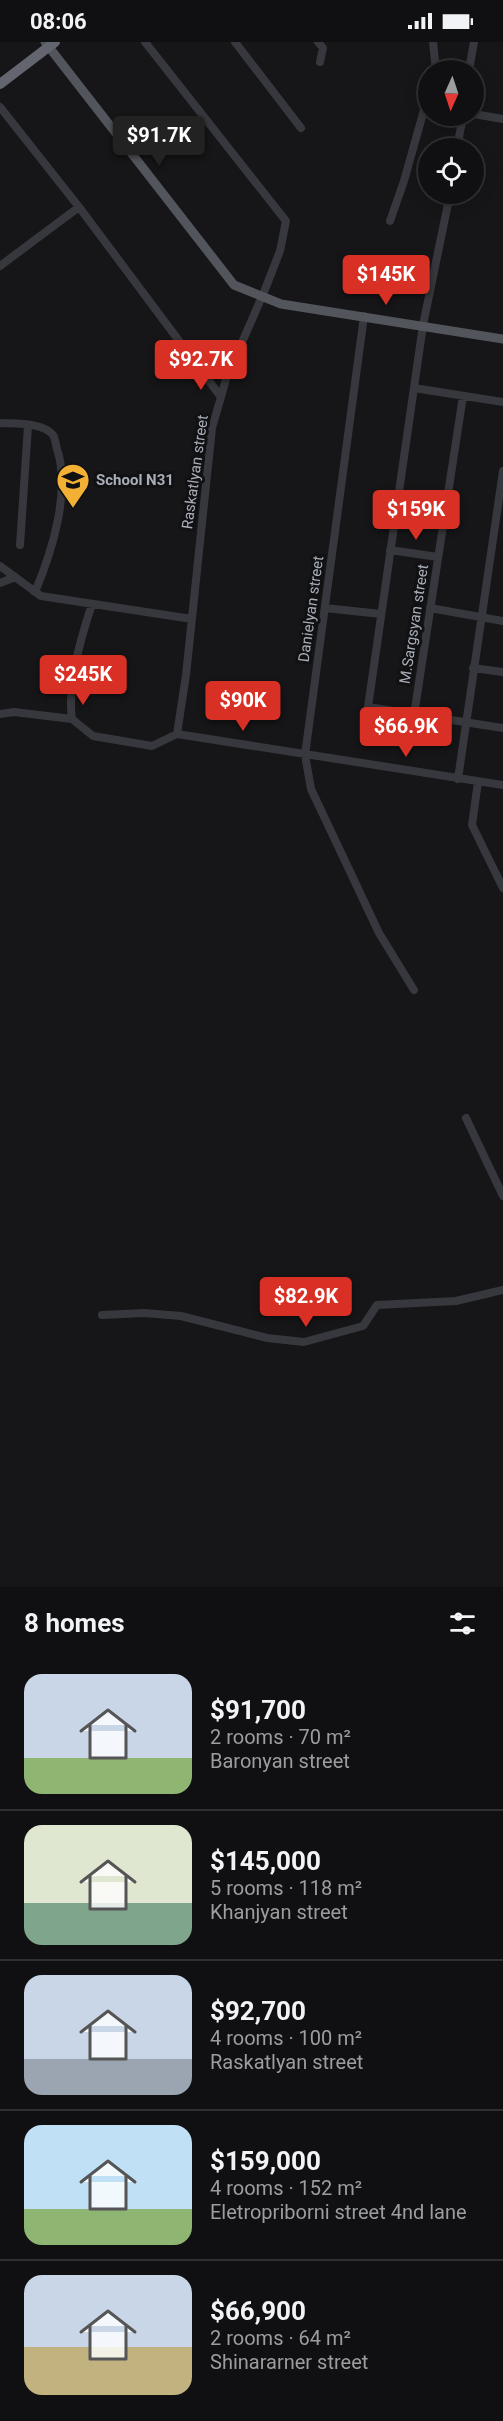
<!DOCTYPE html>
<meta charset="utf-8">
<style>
body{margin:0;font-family:Roboto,sans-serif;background:#1e1e20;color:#f1f3f6;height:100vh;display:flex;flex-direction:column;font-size:22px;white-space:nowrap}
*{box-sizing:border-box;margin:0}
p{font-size:20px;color:#9c9d9f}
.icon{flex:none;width:33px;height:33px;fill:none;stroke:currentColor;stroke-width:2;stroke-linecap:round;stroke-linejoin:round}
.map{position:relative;height:1545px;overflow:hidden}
.panel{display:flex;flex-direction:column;background:#101012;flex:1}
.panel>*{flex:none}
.needle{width:39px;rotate:183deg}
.tools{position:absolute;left:418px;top:18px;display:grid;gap:12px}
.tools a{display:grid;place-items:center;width:66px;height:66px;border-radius:50%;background:#101012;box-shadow:0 3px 15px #0003,0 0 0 2px #303032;font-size:30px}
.price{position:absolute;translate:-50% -51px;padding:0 14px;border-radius:6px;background:#d93025;color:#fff;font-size:20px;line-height:39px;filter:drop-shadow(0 2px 3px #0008)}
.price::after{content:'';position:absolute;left:50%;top:36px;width:18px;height:14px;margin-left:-9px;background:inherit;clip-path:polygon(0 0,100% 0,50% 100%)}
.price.on{background:#222;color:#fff}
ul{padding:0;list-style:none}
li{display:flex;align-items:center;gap:18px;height:150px;padding:0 24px}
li+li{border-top:2px solid #303032}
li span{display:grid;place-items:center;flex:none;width:168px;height:120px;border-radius:18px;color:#555}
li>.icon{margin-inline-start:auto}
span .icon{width:72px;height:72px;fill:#fffc;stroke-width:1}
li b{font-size:26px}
h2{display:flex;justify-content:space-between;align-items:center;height:72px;padding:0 24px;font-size:26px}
.status{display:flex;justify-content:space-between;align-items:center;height:42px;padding:0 30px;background:#101012;direction:ltr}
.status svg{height:16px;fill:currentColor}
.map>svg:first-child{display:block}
</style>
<div class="status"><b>08:06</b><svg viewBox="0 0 49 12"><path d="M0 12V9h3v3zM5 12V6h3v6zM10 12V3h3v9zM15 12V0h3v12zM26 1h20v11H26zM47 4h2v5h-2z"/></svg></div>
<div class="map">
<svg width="503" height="1545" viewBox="0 0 503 1545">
<rect width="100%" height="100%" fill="#161618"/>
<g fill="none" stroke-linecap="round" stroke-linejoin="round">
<path stroke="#37383d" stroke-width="8" d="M 145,0 L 286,179 L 280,209 L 264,250 L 226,337 L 221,355
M 235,0 L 301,86
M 318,0 L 323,6 L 320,20
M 433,0 L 436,28
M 469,28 L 474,0
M 0,65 L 79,165 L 221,355 L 212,386 L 186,633 L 177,692
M 474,72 L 503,77
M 457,106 L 463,74
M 450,152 L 423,283 L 368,665 L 503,686
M 390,179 L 404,139 L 429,50
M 0,224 L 79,165
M 364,274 L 305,713 L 311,747 L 379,891 L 414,948
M 414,346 L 503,360
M 0,381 C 15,382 43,380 53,393 C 55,396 56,403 57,407 C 71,449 52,510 35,550
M 20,503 L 28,384
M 390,508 L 438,515
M 0,524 L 41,554 L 192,577
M 0,541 L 15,535
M 92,562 C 81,596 67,642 72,677 L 93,694 L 152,704 L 177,692
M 325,566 L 381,572
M 430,566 L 503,579
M 473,626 L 503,630
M 0,672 L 14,670 L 72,677
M 414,673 L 463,354
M 177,692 L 503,743
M 458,737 L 503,429
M 478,740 L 472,783 L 503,846
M 466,1076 L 503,1154
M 102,1273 L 144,1271 L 181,1274 L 267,1296 L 304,1300 L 363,1284 L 377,1263 L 456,1259 L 503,1248"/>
<path stroke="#53555c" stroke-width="9" d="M 45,0 L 234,243 L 281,262 L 503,297"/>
<path stroke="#63666e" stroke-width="10" d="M 0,42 L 55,0"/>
</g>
<defs>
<g id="school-pin" transform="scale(1.725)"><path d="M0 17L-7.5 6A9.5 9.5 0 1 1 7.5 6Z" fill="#f2b134" stroke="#111113"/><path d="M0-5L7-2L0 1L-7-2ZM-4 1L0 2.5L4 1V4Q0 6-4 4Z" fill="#111"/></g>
</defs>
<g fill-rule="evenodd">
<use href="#school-pin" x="73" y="438"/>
</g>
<g text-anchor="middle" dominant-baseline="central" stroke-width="6" stroke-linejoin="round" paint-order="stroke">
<g font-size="15" fill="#a8adb8" stroke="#111113">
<text transform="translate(195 430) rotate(-82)">Raskatlyan street</text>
<text transform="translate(311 567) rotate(-82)">Danielyan street</text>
<text transform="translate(414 582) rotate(-81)">M.Sargsyan street</text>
</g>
<g font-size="15" font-weight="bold" fill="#a8adb8" stroke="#111113" text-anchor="start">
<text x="96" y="438">School N31</text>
</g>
</g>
</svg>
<div class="tools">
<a><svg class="needle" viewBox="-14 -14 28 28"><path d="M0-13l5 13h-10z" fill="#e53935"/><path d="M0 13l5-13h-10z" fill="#9c9d9f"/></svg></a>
<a><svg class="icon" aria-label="locate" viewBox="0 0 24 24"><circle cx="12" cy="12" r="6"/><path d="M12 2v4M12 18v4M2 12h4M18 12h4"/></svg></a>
</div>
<b class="price on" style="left:159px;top:125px">$91.7K</b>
<b class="price" style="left:386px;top:264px">$145K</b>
<b class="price" style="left:201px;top:349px">$92.7K</b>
<b class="price" style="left:416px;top:499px">$159K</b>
<b class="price" style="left:83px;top:664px">$245K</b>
<b class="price" style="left:243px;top:690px">$90K</b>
<b class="price" style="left:406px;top:716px">$66.9K</b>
<b class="price" style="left:306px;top:1286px">$82.9K</b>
</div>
<section class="panel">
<h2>8 homes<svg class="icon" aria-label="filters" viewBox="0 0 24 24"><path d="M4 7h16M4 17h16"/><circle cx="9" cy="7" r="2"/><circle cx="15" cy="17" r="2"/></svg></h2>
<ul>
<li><span style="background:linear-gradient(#c9d6e8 70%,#8fb573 0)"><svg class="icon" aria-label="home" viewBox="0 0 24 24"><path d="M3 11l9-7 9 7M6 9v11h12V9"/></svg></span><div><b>$91,700</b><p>2 rooms · 70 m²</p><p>Baronyan street</p></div></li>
<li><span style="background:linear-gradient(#dfe7d0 65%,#7fa58c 0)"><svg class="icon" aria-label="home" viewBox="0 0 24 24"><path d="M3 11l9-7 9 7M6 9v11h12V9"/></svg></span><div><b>$145,000</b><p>5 rooms · 118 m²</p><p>Khanjyan street</p></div></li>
<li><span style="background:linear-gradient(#c9d6e8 70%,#9aa5b1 0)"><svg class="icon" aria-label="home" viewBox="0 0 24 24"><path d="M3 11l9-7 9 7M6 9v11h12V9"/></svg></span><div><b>$92,700</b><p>4 rooms · 100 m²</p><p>Raskatlyan street</p></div></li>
<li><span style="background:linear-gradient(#bfe0f5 70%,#8fb573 0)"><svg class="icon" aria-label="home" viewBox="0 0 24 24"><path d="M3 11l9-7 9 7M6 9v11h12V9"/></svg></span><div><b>$159,000</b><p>4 rooms · 152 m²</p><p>Eletropriborni street 4nd lane</p></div></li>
<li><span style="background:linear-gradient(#c9d6e8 60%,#c2b280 0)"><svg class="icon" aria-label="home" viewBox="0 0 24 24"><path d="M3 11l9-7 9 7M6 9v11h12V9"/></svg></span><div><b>$66,900</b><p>2 rooms · 64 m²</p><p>Shinararner street</p></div></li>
</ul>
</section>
